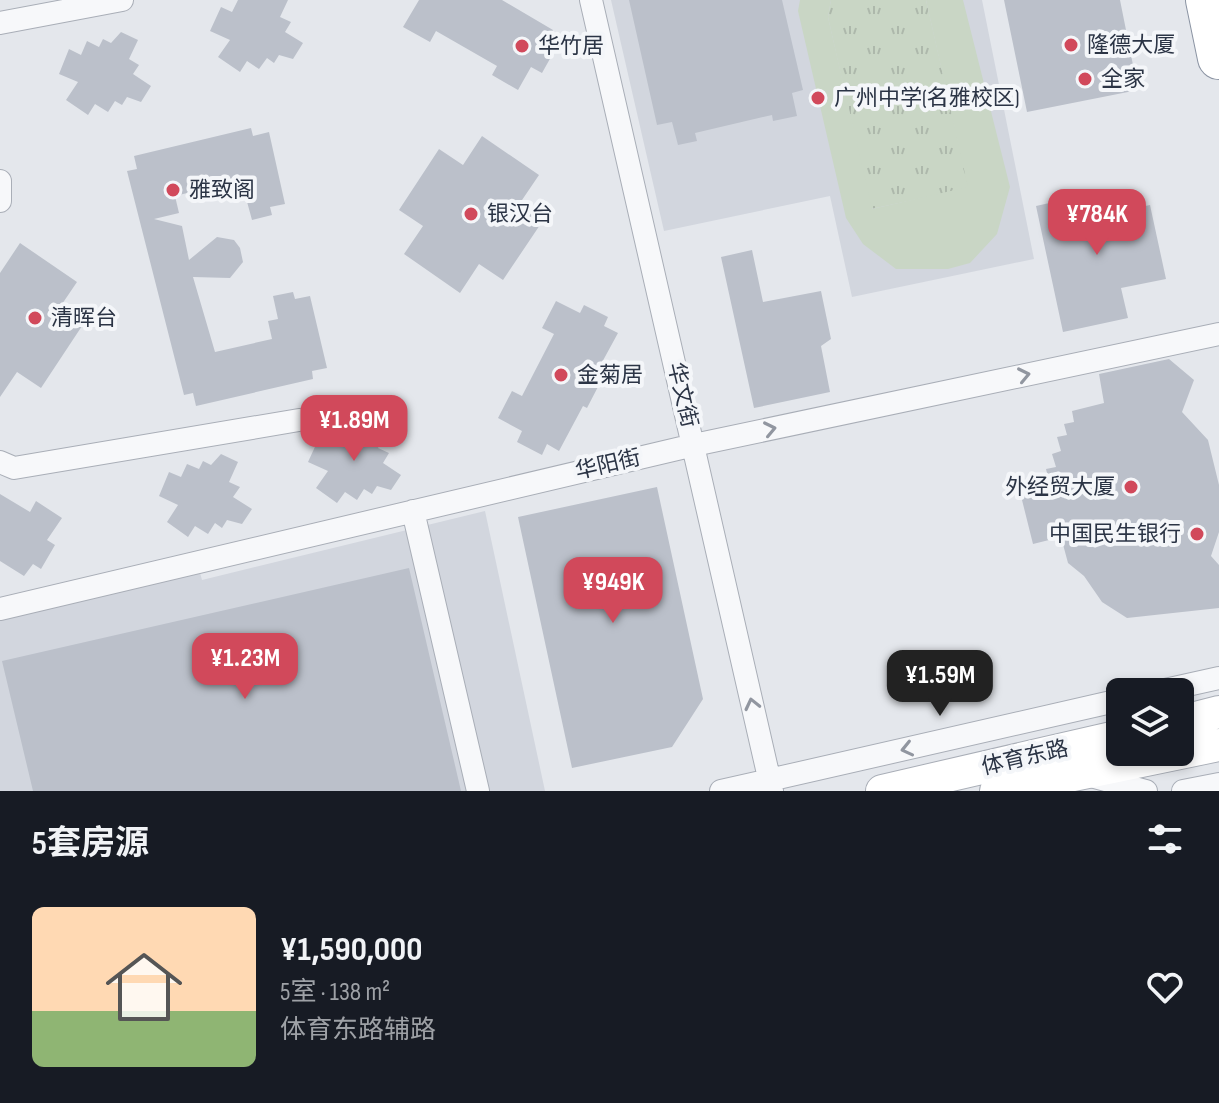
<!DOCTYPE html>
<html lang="zh">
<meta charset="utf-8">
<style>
body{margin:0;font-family:"Sofia Sans Condensed","Noto Sans SC",sans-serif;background:#242831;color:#f1f3f6;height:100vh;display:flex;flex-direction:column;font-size:30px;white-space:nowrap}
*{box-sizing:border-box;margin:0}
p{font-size:26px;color:#9ea1a6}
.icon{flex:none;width:44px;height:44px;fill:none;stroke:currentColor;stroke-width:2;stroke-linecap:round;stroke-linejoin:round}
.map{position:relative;height:791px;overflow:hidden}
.sheet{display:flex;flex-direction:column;background:#171b24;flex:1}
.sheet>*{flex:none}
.tools{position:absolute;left:1106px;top:678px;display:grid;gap:16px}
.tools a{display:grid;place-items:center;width:88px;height:88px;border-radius:12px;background:#171b24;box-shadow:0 4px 12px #0003;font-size:40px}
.price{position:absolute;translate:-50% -68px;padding:0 18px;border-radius:16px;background:#d1495b;color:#fff;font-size:26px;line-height:52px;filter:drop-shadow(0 2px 4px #0008)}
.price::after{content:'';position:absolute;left:50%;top:48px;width:24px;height:18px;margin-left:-12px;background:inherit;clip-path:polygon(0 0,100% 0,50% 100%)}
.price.selected{background:#222;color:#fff}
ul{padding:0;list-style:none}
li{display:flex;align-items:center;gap:24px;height:200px;padding:0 32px}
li+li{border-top:2px solid #363941}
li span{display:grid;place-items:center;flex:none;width:224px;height:160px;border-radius:12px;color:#555}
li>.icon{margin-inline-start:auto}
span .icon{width:96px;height:96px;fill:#fffc;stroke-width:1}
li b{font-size:34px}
h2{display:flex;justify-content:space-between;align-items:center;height:96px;padding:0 32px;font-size:34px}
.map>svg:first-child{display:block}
</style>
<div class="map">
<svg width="1219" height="791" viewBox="0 0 1219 791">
<defs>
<pattern id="grass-tufts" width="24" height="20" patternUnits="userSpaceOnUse" patternTransform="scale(2)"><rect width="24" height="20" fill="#c9d6c5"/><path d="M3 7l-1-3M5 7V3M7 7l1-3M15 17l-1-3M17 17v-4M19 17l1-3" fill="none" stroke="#adb8ab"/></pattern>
</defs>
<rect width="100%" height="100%" fill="#e4e7ec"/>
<path fill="#d2d6de" d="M 611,0 L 982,0 L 1034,259 L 852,297 L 830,196 L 664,231 Z
M 485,511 L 545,791 L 0,791 L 0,617 L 199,569 L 202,580 Z"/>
<path fill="url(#grass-tufts)" d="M 831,0 L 926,0 L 969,188 L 871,209 L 828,17 Z"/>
<path fill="#c9d6c5" d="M 800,0 L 831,0 L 828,17 L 872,209 L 968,187 L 926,0 L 963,0 L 1010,187 L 997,234 L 970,263 L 948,269 L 896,269 L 863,244 L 846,218 L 798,11 Z"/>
<path fill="#bbc0ca" d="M 238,0 L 288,0 L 280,17 L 291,22 L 285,32 L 303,43 L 293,59 L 279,55 L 274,63 L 267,58 L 259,69 L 247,61 L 240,72 L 218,57 L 230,40 L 210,31 L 221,7 L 232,12 Z
M 419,0 L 502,0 L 553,30 L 546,42 L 556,48 L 542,73 L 531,67 L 518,90 L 492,75 L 497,66 L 436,31 L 430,42 L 403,27 Z
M 629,0 L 782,0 L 803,90 L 792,93 L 797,116 L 773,121 L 772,115 L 695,133 L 697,141 L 678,145 L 672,122 L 657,125 Z
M 1004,0 L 1120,0 L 1138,90 L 1027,112 Z
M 121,32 L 138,40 L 129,59 L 139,65 L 133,74 L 151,86 L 141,102 L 127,97 L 122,105 L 115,101 L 108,112 L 95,104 L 88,115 L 66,100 L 78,82 L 59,74 L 69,49 L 81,55 L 87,41 L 99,47 L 103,39 L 111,43 Z
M 251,128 L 253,136 L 269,132 L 285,204 L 270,207 L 272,215 L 252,220 L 246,198 L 236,200 L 232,182 L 175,196 L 179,213 L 154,219 L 182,226 L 189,260 L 217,237 L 234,240 L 240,248 L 243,262 L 230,278 L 193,277 L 215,352 L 272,339 L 268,321 L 278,319 L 273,296 L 293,292 L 295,299 L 310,296 L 327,368 L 312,371 L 313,379 L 196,406 L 193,393 L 184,395 L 127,171 L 137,169 L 134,156 Z
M 482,136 L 539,175 L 520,203 L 544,219 L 503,280 L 479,264 L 460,293 L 404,254 L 423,226 L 399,210 L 439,149 L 463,165 Z
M 1103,191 L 1108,214 L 1150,205 L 1166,279 L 1121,288 L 1128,318 L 1063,332 L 1036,206 Z
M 20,243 L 77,282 L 58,310 L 82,326 L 41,388 L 17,372 L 0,397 L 0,273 Z
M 752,250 L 763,302 L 821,291 L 831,339 L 821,346 L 830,392 L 754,408 L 721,257 Z
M 556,301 L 580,313 L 584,305 L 608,317 L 604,326 L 618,333 L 594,377 L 601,381 L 587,408 L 583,406 L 559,451 L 547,444 L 542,455 L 517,442 L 522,431 L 498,418 L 512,391 L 522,396 L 554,334 L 542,328 Z
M 1169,359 L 1194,380 L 1182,412 L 1208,440 L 1219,485 L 1219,532 L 1211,556 L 1219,565 L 1219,608 L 1127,618 L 1102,602 L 1084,576 L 1068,563 L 1061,537 L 1033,544 L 1020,492 L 1049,481 L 1046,469 L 1056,467 L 1052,454 L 1061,451 L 1057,437 L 1067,435 L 1064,424 L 1074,422 L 1072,411 L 1104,403 L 1099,374 Z
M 370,421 L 387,428 L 378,448 L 389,453 L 383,463 L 401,475 L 391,490 L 377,486 L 372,494 L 364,489 L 357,500 L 345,492 L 337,503 L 316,488 L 328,471 L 308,462 L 319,438 L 330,443 L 336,430 L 348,436 L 352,427 L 361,431 Z
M 221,454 L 238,462 L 229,482 L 240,487 L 233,497 L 252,509 L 242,524 L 227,520 L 222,528 L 215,523 L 208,534 L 195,526 L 188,537 L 167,522 L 178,505 L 159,496 L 169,472 L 181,477 L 187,464 L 199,469 L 203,461 L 211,465 Z
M 657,487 L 703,699 L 672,747 L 572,768 L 518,517 Z
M 0,494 L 30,512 L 36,501 L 62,518 L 47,540 L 55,545 L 41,569 L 33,564 L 24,576 L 0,561 Z
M 409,568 L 461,791 L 33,791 L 2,661 Z"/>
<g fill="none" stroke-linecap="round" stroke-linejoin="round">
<g stroke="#a9aeb7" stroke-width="24">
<path id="street" d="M 591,0 L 772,791
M 0,23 L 122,0
M 0,181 L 0,201
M 0,462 L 14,468 L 299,420
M 413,511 L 478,791
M 0,609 L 694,445 L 1219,334
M 1156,692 L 1219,678
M 1087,775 L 1146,791
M 721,791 L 1120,700
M 1183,791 L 1219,784"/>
</g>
<g stroke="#a9aeb7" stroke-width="34">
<path id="secondary" d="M 1180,722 L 1219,712
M 882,791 L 1120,736
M 996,791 L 1219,745"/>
</g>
<g stroke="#8b94a3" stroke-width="44">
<path id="highway" d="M 1207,0 L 1219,58"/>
</g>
<use href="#street" stroke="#f7f8fa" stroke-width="22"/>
<use href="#secondary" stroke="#fff" stroke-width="32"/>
<use href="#highway" stroke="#fff" stroke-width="42"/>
</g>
<defs><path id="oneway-chevron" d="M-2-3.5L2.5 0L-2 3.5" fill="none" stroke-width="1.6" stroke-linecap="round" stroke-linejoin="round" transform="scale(2)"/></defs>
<g stroke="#9196a0">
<use href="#oneway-chevron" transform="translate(1024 375) rotate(-12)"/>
<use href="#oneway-chevron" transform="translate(770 429) rotate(-12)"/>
<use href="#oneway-chevron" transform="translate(752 704) rotate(-103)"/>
<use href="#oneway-chevron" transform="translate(907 749) rotate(167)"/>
</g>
<g fill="#d1495b" stroke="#f4f6f9" stroke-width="3">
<circle cx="1071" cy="45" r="8"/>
<circle cx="522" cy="46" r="8"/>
<circle cx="1085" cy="79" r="8"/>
<circle cx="818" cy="98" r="8"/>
<circle cx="173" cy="190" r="8"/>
<circle cx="471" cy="214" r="8"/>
<circle cx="35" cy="318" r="8"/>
<circle cx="561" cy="375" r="8"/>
<circle cx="1131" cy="487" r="8"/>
<circle cx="1197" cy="534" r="8"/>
</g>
<g text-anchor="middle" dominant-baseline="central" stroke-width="8" stroke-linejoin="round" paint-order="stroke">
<g font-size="22" fill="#2b3445" stroke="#f4f6f9" text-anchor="start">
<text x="1087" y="45">隆德大厦</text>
<text x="538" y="46">华竹居</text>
<text x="1101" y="79">全家</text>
<text x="834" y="98">广州中学(名雅校区)</text>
<text x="189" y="190">雅致阁</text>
<text x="487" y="214">银汉台</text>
<text x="51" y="318">清晖台</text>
<text x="577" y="375">金菊居</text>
<text x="1115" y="487" text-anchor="end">外经贸大厦</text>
<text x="1181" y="534" text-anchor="end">中国民生银行</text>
</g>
<g font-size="22" fill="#2b3445" stroke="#f4f6f9">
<text transform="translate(682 395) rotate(77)">华文街</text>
<text transform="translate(608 465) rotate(-13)">华阳街</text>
<text transform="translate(1025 758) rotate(-13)">体育东路</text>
</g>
</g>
</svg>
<div class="tools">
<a><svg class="icon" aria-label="layers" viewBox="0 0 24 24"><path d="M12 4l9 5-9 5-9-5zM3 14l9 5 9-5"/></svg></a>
</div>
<b class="price" style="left:1097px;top:257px">¥784K</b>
<b class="price" style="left:354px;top:463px">¥1.89M</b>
<b class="price" style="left:613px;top:625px">¥949K</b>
<b class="price" style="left:245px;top:701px">¥1.23M</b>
<b class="price selected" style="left:940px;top:718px">¥1.59M</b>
</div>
<section class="sheet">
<h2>5套房源<svg class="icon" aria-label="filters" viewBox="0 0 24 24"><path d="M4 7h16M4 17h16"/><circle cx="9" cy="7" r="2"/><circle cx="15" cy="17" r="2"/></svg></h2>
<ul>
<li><span style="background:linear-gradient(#ffd9b3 65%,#8fb573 0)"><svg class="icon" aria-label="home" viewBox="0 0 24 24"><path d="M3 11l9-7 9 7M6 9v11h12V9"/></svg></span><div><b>¥1,590,000</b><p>5室 · 138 m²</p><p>体育东路辅路</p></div><svg class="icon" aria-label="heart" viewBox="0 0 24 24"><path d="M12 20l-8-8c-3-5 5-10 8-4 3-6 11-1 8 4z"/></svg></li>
</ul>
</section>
